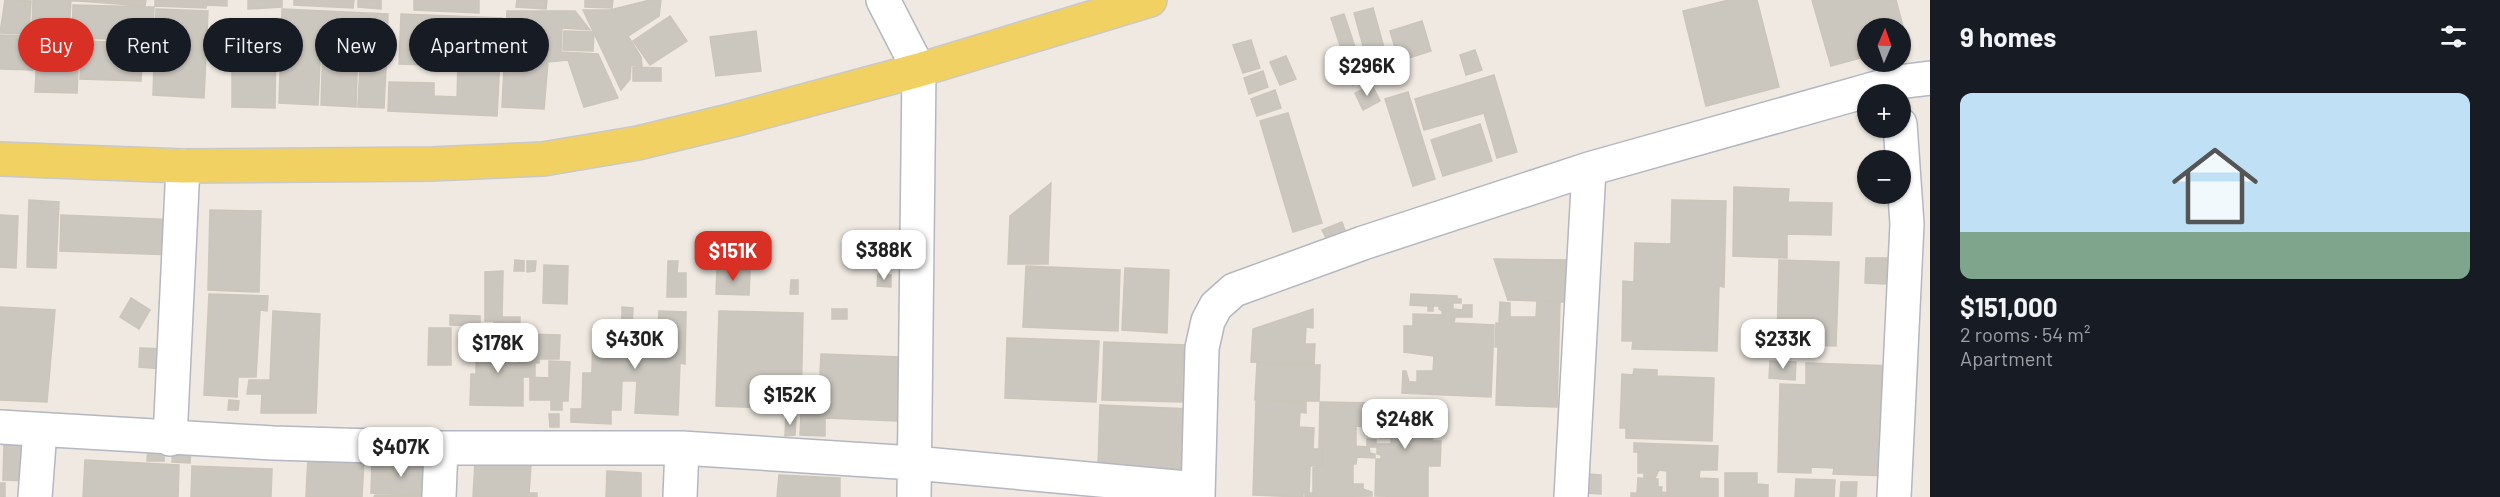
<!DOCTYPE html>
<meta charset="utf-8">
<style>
body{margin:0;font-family:Barlow,sans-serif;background:#242831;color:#f1f3f6;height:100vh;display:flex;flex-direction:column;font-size:22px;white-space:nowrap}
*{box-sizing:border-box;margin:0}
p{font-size:20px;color:#9ea1a6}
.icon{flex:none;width:33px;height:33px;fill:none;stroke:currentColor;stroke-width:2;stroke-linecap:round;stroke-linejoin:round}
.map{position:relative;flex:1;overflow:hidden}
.sheet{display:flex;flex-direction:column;background:#171b24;width:570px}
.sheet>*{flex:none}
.top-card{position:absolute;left:18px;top:18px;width:570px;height:54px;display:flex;gap:12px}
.needle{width:39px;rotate:2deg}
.controls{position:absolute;left:1857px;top:18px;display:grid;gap:12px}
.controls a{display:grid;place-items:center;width:54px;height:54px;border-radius:50%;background:#171b24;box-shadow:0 2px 4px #0004;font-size:30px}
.price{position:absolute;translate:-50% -51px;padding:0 14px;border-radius:12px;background:#fff;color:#222;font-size:20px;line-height:39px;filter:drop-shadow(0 2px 3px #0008)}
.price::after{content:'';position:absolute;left:50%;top:36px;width:18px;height:14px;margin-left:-9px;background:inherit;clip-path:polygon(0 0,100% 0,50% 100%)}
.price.selected{background:#d93025;color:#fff}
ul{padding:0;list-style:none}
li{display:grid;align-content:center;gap:12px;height:318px;padding:0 30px}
li span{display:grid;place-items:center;height:186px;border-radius:12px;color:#555}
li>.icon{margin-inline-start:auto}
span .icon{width:108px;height:108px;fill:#fffc;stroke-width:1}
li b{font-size:26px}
h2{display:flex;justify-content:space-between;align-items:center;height:72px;padding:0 30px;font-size:26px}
.tag{padding:0 21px;border-radius:27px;background:#171b24;box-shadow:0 2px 4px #0004;font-size:21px;line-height:54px}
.tag.selected{background:#d93025;color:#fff}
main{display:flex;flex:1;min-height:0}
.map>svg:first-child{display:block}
</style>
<main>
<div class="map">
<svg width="1930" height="497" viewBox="0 0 1930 497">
<rect width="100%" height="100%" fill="#efe9e1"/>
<path fill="#cbc7bf" stroke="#cbc5ba" stroke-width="1.5" d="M 5,0 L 31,1 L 29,34 L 0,33 Z
M 33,0 L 71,0 L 69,34 L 32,32 Z
M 64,0 L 146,0 L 145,6 Z
M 155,0 L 207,0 L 206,8 L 155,6 Z
M 207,0 L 227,0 L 227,6 L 207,5 Z
M 248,0 L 282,0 L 282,7 L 248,9 Z
M 294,0 L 354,0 L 353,8 L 294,5 Z
M 358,0 L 381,0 L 381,9 L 358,7 Z
M 414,0 L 479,0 L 479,13 L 414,10 Z
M 517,0 L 547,0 L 546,9 L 516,7 Z
M 585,0 L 613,0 L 612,8 L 585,7 Z
M 650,0 L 661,0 L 659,16 L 628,36 L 641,57 L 642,66 L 631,65 L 630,79 L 621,90 L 583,10 L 610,10 Z
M 1729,0 L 1757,0 L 1779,87 L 1706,106 L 1683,11 Z
M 1812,0 L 1896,0 L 1908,45 L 1900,47 L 1900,28 L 1868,28 L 1868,56 L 1831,66 Z
M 73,5 L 154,7 L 153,40 L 72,38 Z
M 1373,8 L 1390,69 L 1371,75 L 1354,13 Z
M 156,9 L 208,11 L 204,98 L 153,95 Z
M 282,9 L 388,14 L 387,45 L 321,42 L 318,105 L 279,103 Z
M 507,11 L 575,11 L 590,30 L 562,28 L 561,52 L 598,54 L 618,98 L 584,107 L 568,60 L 548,62 L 544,109 L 502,107 Z
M 401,14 L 502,18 L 497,116 L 388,111 L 389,82 L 434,83 L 434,96 L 457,97 L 458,66 L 399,64 Z
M 1344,14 L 1366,80 L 1353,85 L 1331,18 Z
M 670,16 L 687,41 L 650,65 L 633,41 Z
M 1422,21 L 1431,51 L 1399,61 L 1390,31 Z
M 564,31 L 594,32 L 593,51 L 563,50 Z
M 756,31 L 761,71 L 716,76 L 710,37 Z
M 0,35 L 34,36 L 33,70 L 0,69 Z
M 232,39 L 276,40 L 275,108 L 232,107 Z
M 1251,40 L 1260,68 L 1243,73 L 1233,45 Z
M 82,41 L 143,43 L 141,81 L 80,79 Z
M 55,42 L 79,43 L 77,93 L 35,92 L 37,55 L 55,56 Z
M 323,45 L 358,46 L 356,107 L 321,105 Z
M 361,47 L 387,48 L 384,108 L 358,107 Z
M 1475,50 L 1482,70 L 1466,75 L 1460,55 Z
M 1286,56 L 1296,79 L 1280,85 L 1270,62 Z
M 633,67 L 661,68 L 661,81 L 633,81 Z
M 1263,71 L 1268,87 L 1249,94 L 1244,78 Z
M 1494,75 L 1517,152 L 1497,158 L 1484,113 L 1424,130 L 1415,99 Z
M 1372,85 L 1380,101 L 1363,110 L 1355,93 Z
M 1275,90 L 1281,108 L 1257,116 L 1251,99 Z
M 1408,92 L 1435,179 L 1413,186 L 1385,99 Z
M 1288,113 L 1322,223 L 1293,232 L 1260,121 Z
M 1480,124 L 1492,161 L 1443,176 L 1431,140 Z
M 1051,183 L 1048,264 L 1008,264 L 1010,216 Z
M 1734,187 L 1789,189 L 1788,202 L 1832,203 L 1831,235 L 1787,234 L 1787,258 L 1733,256 Z
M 29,200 L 59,202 L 56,268 L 27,267 Z
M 1672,200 L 1726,201 L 1724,287 L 1719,286 L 1717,351 L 1632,349 L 1633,341 L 1622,341 L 1623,281 L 1634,282 L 1635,243 L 1671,244 Z
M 210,210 L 261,211 L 259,292 L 208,290 Z
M 0,215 L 18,216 L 16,268 L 0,267 Z
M 61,215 L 178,220 L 177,255 L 60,251 Z
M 1342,222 L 1347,236 L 1329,244 L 1322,230 Z
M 1866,258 L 1887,258 L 1886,284 L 1865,283 Z
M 1494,259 L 1572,260 L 1570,302 L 1508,300 Z
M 515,260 L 524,261 L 524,271 L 514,271 Z
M 1779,260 L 1839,262 L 1836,346 L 1777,344 Z
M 527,261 L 536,261 L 535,271 L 527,272 Z
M 668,261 L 678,261 L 677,273 L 686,273 L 686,297 L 667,297 Z
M 544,265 L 568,266 L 567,304 L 543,303 Z
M 1026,266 L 1120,270 L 1118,331 L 1023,327 Z
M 1125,268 L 1169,270 L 1167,333 L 1122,330 Z
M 717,269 L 750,271 L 749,295 L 716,294 Z
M 503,271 L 502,317 L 520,317 L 520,323 L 501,323 L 501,329 L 494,330 L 494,321 L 485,321 L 485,272 Z
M 878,274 L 891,275 L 891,287 L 877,286 Z
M 791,280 L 798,280 L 798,294 L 790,294 Z
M 209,294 L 268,296 L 267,311 L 260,310 L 256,377 L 238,377 L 237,397 L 204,395 Z
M 1411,294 L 1457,296 L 1457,299 L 1461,299 L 1461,303 L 1453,303 L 1453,309 L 1463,310 L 1463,305 L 1472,305 L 1472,317 L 1455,317 L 1454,323 L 1494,325 L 1491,397 L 1402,393 L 1403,371 L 1406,371 L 1409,382 L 1417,382 L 1417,371 L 1433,371 L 1434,356 L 1404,352 L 1404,326 L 1413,326 L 1413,314 L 1442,315 L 1442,311 L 1444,312 L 1439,309 L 1439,306 L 1433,306 L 1433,311 L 1428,311 L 1428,306 L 1410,305 Z
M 131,298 L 150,310 L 139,329 L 120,317 Z
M 1537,301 L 1560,302 L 1557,407 L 1496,405 L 1498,347 L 1495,347 L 1496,323 L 1499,323 L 1500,302 L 1510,303 L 1510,317 L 1536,317 Z
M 0,307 L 55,310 L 47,402 L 0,400 Z
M 622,307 L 633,308 L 632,324 L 622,324 Z
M 832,309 L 847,309 L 847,319 L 832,319 Z
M 1313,309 L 1313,328 L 1306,327 L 1305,344 L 1315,344 L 1314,364 L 1251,362 L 1253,329 Z
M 273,311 L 320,314 L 316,413 L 261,413 L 262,394 L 247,394 L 249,380 L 270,380 Z
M 659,311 L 686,312 L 685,364 L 680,363 L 678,415 L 635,413 L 637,381 L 622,381 L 621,410 L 611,410 L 611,424 L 571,422 L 571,409 L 582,409 L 583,373 L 592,373 L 593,328 L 658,331 Z
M 719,311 L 803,313 L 801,409 L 716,406 Z
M 450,315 L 480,316 L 480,326 L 450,325 Z
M 429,328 L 451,328 L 451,365 L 428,365 Z
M 483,333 L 510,334 L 509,363 L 535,364 L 535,376 L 523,377 L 523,406 L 470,405 L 471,374 L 476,374 L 476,349 L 483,349 Z
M 517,334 L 560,335 L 559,359 L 539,359 L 539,363 L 519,363 L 519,358 L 517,358 Z
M 1007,338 L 1099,341 L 1096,402 L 1005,398 Z
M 1104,342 L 1186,345 L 1184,402 L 1102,400 Z
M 140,348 L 164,349 L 163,369 L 139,367 Z
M 821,354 L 900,357 L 897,421 L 825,418 L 825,436 L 800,435 L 801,414 L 818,415 Z
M 549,361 L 570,362 L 568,401 L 562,401 L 562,410 L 551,410 L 551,400 L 530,400 L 530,377 L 549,378 Z
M 1770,361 L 1796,362 L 1795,380 L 1769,378 Z
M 1257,363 L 1320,365 L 1319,401 L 1255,400 Z
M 1806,363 L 1894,366 L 1891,476 L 1833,474 L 1834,468 L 1811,467 L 1811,473 L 1778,472 L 1780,384 L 1806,385 Z
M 1634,369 L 1657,370 L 1657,376 L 1714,378 L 1712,441 L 1626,438 L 1626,428 L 1620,428 L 1622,374 L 1633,375 Z
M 229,400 L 239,401 L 238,410 L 228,410 Z
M 1256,400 L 1306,402 L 1306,413 L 1300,412 L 1299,427 L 1314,428 L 1313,449 L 1323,449 L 1322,466 L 1310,466 L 1309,493 L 1303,493 L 1303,497 L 1253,495 Z
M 1320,402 L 1372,403 L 1371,428 L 1378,428 L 1378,434 L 1368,434 L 1365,427 L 1356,426 L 1356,446 L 1367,447 L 1367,439 L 1376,440 L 1376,447 L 1369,447 L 1370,453 L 1375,454 L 1375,458 L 1357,457 L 1356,464 L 1353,464 L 1353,484 L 1363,484 L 1363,489 L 1372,492 L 1372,496 L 1305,497 L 1305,493 L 1313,493 L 1313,468 L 1323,467 L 1323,449 L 1319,448 Z
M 1376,403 L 1433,404 L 1432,441 L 1441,441 L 1440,466 L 1428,466 L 1428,497 L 1375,496 L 1376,459 L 1381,459 L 1381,455 L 1377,454 L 1377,444 L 1391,444 L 1391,438 L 1380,438 L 1380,427 L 1376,427 Z
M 1100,405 L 1191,409 L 1189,471 L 1098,467 Z
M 549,414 L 559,414 L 559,427 L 550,427 Z
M 786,417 L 796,417 L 795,435 L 785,436 Z
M 148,443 L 164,444 L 164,461 L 147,461 Z
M 1634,443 L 1718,446 L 1717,470 L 1700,470 L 1699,478 L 1718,479 L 1718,497 L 1670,496 L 1667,493 L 1667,471 L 1659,470 L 1655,478 L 1644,478 L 1644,473 L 1638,473 L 1638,452 L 1634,452 Z
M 4,445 L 35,447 L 33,481 L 3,480 Z
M 173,445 L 191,446 L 190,463 L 172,462 Z
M 308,456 L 364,460 L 362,497 L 306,497 Z
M 85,460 L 179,465 L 178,497 L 83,497 Z
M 372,460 L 432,463 L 430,496 L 371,493 Z
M 475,462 L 531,465 L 529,493 L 537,493 L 537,497 L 473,497 Z
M 192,466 L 272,469 L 271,497 L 191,497 Z
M 607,471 L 641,473 L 641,497 L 606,497 Z
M 1725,473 L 1757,473 L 1757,484 L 1768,485 L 1768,497 L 1725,497 Z
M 1587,474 L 1601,475 L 1601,494 L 1586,493 Z
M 779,475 L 840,478 L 840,497 L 777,497 Z
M 1638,478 L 1658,479 L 1658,487 L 1662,487 L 1661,492 L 1669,493 L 1669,497 L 1631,497 L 1631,493 L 1637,493 Z
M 1796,479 L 1835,480 L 1834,497 L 1795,497 Z
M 1841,482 L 1857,482 L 1856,497 L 1840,497 Z
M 0,483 L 5,483 L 5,497 L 0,497 Z
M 375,495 L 425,497 L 374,497 Z"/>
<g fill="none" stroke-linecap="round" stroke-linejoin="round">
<g stroke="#b4b7c1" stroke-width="36">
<path id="minor" d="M 883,0 L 919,70 L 914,497
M 0,427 L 273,443 L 441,448 L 682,448 L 914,463 L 1198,489
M 170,439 L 183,166
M 35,497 L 40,430
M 439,497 L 441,448
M 680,497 L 682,448
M 1198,497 L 1202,348 L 1208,321 L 1216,306 L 1234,290 L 1363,243 L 1589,169 L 1898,82 L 1930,78
M 1571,497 L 1589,169
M 1894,497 L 1907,224 L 1900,124"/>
</g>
<g stroke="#c9c9c9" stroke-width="36">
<path id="major" d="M 0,159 L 183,166 L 432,164 L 543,159 L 638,143 L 733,120 L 919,70 L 1150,0"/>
</g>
<use href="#minor" stroke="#fff" stroke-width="33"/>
<use href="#major" stroke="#f2d163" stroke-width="33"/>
</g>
</svg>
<div class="controls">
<a><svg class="needle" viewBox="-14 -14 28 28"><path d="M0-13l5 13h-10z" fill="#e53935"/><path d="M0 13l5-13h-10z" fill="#9ea1a6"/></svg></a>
<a>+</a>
<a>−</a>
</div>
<b class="price" style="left:1367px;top:97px">$296K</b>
<b class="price" style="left:884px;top:281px">$388K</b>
<b class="price selected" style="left:733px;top:282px">$151K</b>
<b class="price" style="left:635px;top:370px">$430K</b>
<b class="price" style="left:1783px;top:370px">$233K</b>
<b class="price" style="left:498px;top:374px">$178K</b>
<b class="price" style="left:790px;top:426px">$152K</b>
<b class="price" style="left:1405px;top:450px">$248K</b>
<b class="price" style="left:401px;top:478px">$407K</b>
<div class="top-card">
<a class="tag selected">Buy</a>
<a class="tag">Rent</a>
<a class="tag">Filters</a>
<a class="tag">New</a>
<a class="tag">Apartment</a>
</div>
</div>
<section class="sheet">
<h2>9 homes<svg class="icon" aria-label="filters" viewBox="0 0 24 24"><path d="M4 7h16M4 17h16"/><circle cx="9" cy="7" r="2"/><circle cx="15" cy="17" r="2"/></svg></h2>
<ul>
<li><span style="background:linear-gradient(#bfe0f5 75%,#7fa58c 0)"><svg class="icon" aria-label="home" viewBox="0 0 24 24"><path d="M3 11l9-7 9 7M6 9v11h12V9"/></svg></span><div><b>$151,000</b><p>2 rooms · 54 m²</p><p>Apartment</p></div></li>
</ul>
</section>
</main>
